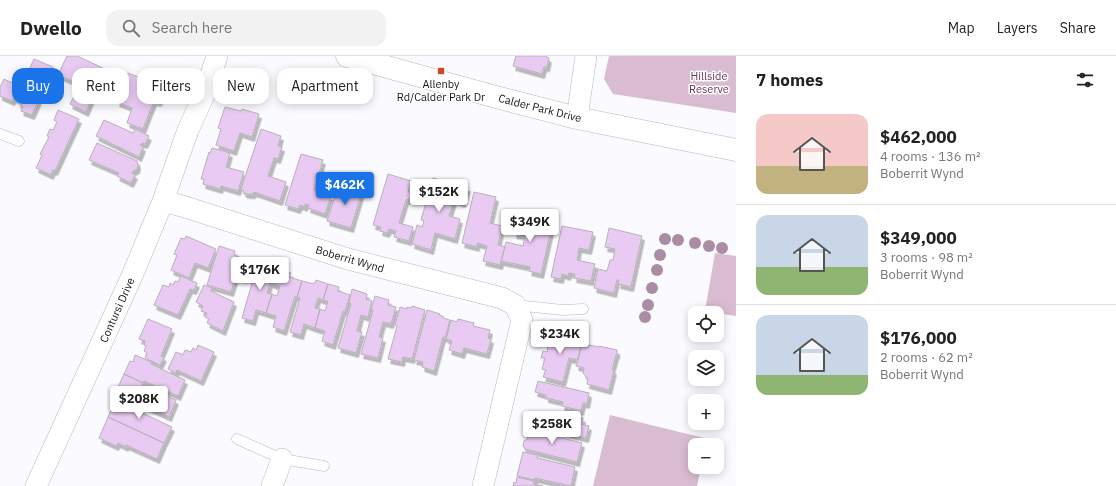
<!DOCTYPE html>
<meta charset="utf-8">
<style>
body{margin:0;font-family:"IBM Plex Sans",sans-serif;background:#f2f2f2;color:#222;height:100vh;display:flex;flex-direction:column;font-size:15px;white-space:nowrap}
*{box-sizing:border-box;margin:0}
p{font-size:13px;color:#767676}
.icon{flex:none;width:22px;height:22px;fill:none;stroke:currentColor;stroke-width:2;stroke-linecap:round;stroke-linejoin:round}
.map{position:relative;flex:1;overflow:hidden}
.sheet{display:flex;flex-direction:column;background:#fff;width:380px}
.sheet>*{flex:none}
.hud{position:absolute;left:12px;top:12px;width:380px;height:36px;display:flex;gap:8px}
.buttons{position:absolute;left:688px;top:250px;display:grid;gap:8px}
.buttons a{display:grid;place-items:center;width:36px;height:36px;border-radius:8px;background:#fff;box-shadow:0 2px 10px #0003;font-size:20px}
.price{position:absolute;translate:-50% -34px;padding:0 9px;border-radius:4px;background:#fff;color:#222;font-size:13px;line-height:26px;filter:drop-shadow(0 1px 2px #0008)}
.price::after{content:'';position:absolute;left:50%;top:24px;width:12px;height:9px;margin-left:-6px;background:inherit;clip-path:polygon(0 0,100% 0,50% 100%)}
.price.selected{background:#1a73e8;color:#fff}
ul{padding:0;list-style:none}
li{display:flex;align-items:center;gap:12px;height:100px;padding:0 20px}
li+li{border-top:1px solid #e0e0e0}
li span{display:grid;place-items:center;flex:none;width:112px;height:80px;border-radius:12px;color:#555}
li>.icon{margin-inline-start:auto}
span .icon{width:48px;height:48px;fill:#fffc;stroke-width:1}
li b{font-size:17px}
h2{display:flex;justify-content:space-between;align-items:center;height:48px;padding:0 20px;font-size:17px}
.pill{padding:0 14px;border-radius:12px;background:#fff;box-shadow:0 2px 10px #0003;font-size:14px;line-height:36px}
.pill.selected{background:#1a73e8;color:#fff}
header{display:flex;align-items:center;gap:24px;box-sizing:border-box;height:56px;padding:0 20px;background:#fff;border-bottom:1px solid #e0e0e0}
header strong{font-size:19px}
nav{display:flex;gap:22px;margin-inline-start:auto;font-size:14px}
.search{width:280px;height:36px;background:#f2f2f2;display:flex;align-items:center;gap:10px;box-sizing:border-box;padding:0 14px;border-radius:12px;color:#767676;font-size:15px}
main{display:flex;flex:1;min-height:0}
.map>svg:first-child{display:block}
</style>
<header>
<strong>Dwello</strong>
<div class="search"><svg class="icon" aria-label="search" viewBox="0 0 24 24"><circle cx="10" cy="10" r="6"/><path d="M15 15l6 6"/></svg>Search here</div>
<nav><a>Map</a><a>Layers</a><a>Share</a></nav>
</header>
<main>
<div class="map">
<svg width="736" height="430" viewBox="0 0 736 430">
<defs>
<filter id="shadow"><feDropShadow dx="2.5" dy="4.5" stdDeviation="0" flood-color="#0004"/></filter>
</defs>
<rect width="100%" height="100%" fill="#fbfafe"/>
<path fill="#d9bcd1" d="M 609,0 L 736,0 L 736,57 L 613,38 L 604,23 Z
M 715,197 L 736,200 L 736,260 L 705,255 Z
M 610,359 L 708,383 L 707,389 L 695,389 L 695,411 L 701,411 L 697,430 L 593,430 Z"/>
<path fill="#e8caf2" stroke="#b7b1b9" filter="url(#shadow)" d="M 67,0 L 77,0 L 103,12 L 91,38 L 93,39 L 86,56 L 70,48 L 78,33 L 79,34 L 82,27 L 80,26 L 79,28 L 58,19 Z
M 516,0 L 547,0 L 546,1 L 549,2 L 547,11 L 544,11 L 542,18 L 513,10 Z
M 34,3 L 53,11 L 32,59 L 21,55 L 23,50 L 18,47 L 19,45 L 14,42 L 12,45 L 0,40 L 0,31 L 4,23 L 21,31 Z
M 128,17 L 154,27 L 154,25 L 165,29 L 159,46 L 154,45 L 143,73 L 127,67 L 132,52 L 117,46 Z
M 225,51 L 241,55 L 242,53 L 259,58 L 252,81 L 240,77 L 234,95 L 216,89 L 221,73 L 218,72 Z
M 58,54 L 79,63 L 55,115 L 53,114 L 51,119 L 36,112 L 42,99 L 40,98 L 49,81 L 47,80 L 50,73 L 53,74 L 57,66 L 54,64 Z
M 104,64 L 133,77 L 135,73 L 149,80 L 145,88 L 142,87 L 140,89 L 143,91 L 139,101 L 96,80 Z
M 261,73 L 281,80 L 278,90 L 282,91 L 278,103 L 274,102 L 268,120 L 286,126 L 280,145 L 254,136 L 253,138 L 248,138 L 244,137 L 243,134 L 241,133 Z
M 97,87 L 137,105 L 138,109 L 137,113 L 133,115 L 132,117 L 135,119 L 131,127 L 117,120 L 119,117 L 89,104 Z
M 212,92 L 230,97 L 226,111 L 244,116 L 238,135 L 221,130 L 220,133 L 203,128 L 204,123 L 201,123 L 209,96 L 210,97 Z
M 301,98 L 323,104 L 314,134 L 331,140 L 325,158 L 308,152 L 309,149 L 305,148 L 305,151 L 300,149 L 298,153 L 285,149 Z
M 388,118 L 411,125 L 408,135 L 411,138 L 410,143 L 406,144 L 399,167 L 413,171 L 409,185 L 394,181 L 396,175 L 389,173 L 387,177 L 380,175 L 381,171 L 373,169 Z
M 433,122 L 468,131 L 463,147 L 454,144 L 449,160 L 460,163 L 455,183 L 435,177 L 431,194 L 412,188 L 417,169 L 422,171 L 424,165 L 421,164 Z
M 339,128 L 362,135 L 351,172 L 327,165 Z
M 474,136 L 496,141 L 490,167 L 502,170 L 498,189 L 505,191 L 500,209 L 483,205 L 487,190 L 477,187 L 477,191 L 462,187 Z
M 519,157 L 553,165 L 541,218 L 529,215 L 530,211 L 501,205 L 506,186 L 523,190 L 525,180 L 514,178 Z
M 562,170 L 593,176 L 589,194 L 579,192 L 577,204 L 595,208 L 591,225 L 574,222 L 575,218 L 569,217 L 568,220 L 562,218 L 561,223 L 551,221 Z
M 609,172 L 642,180 L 631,231 L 618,228 L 619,224 L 617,224 L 614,237 L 594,232 L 598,213 L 607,215 L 610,204 L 613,204 L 615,193 L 605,191 Z
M 186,180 L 216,193 L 208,212 L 195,207 L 189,222 L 171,214 L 177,199 L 174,198 L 181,182 L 185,183 Z
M 219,190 L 235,195 L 234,199 L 249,205 L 244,223 L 236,220 L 231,236 L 207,229 Z
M 254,210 L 267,214 L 268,210 L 279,214 L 275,229 L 270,227 L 267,237 L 272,238 L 266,257 L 256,254 L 253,265 L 242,262 L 252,227 L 249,227 Z
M 279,214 L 291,217 L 289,221 L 302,225 L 297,241 L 295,240 L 284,275 L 273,271 L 276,260 L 266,257 L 272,238 L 277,240 L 280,230 L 275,229 Z
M 181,220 L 197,227 L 194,234 L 190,233 L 178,259 L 154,249 L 163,229 L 169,231 L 170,227 L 173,229 L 175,225 L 178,226 Z
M 316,224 L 328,228 L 323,244 L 318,242 L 315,252 L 320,253 L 315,272 L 304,268 L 301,279 L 290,276 L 300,242 L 297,241 L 302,225 L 314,228 Z
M 328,228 L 339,231 L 338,235 L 350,239 L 345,255 L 343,255 L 333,289 L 322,285 L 325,275 L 315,272 L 320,253 L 325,255 L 328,245 L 323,244 Z
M 204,229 L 212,232 L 211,235 L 234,246 L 223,275 L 207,267 L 209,263 L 205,261 L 207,257 L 201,255 L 203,250 L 196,246 Z
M 352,233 L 367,238 L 366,243 L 372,245 L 368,261 L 361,259 L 357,275 L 362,276 L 356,297 L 338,292 L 351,248 L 349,247 Z
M 375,240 L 389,244 L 388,249 L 396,251 L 391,268 L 383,266 L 379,281 L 383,282 L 378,302 L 361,298 L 373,254 L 371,253 Z
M 412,250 L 425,254 L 412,303 L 403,301 L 402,306 L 388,303 L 397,270 L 395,269 L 400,251 L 407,253 L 407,251 L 411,252 Z
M 427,254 L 440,258 L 440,260 L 443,260 L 443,262 L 450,264 L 445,282 L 443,281 L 434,315 L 422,311 L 423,306 L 414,304 Z
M 148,263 L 172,273 L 161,300 L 164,301 L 160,309 L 145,302 L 147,297 L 144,295 L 146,290 L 144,289 L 145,285 L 139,283 Z
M 458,263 L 474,267 L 473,270 L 490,274 L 488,282 L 491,283 L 487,298 L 464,292 L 462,298 L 449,294 L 452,285 L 446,283 L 451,264 L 457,266 Z
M 549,275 L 583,284 L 578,304 L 569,302 L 563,326 L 543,321 L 546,314 L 542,313 L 545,302 L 541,302 L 543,295 L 547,296 L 548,290 L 546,289 Z
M 198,289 L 214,296 L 201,325 L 177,314 L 176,317 L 168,313 L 176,296 L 183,299 L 185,294 L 191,296 L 193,292 L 196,294 Z
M 589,289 L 599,291 L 599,290 L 617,294 L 617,299 L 616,299 L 612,314 L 614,314 L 609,334 L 587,328 L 588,323 L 583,317 L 584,312 L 576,310 L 581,290 L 588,292 Z
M 135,299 L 151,306 L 151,308 L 185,324 L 178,340 L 144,325 L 143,327 L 124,318 L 130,305 L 133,306 Z
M 124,318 L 143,327 L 142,329 L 176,344 L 169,361 L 134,345 L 133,347 L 117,340 L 120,332 L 118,331 Z
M 538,325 L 589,337 L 587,348 L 583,347 L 581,355 L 562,350 L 563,346 L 546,342 L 546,339 L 535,336 Z
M 117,341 L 135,349 L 134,351 L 143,354 L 142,357 L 172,371 L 164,387 L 108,361 Z
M 560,356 L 583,362 L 582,368 L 589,370 L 586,382 L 528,368 L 531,357 L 543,360 L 543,357 L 559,361 Z
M 108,361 L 164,387 L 157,403 L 126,389 L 126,391 L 118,387 L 116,390 L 99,382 Z
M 530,372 L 546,375 L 546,378 L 582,387 L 577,406 L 525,393 L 523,390 L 524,385 L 527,383 Z
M 523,396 L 538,399 L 537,402 L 575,411 L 571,430 L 535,422 L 535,424 L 517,420 Z
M 517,421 L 534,425 L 533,428 L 543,430 L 513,430 L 514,426 L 516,427 Z"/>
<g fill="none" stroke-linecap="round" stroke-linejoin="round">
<g stroke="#b9b6c0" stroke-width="11">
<path id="lane" d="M 0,78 L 19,85
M 515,249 L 563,254 L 583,253
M 237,383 L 282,403 L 324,410"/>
</g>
<g stroke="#b9b6c0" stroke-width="22">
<path id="street" d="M 577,62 L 586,0
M 163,145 L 182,150 L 348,203 L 502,242 L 515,249 L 522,264 L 483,430
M 36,430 L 132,220 L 163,145 L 188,74 L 205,37 L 217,0
M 272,430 L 282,403"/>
</g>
<g stroke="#b9b6c0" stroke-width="23">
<path id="secondary" d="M 347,0 L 496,41 L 577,62 L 736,94"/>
</g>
<use href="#lane" stroke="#fff" stroke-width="10"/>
<use href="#street" stroke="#fff" stroke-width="21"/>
<use href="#secondary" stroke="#fff" stroke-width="22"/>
</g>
<g fill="#aa8ca4">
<circle cx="665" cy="183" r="6"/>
<circle cx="678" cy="184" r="6"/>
<circle cx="695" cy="187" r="6"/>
<circle cx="709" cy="190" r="6"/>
<circle cx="722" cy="192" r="6"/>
<circle cx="660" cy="199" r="6"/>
<circle cx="657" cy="214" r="6"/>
<circle cx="652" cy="232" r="6"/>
<circle cx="648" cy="249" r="6"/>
<circle cx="645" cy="261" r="6"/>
</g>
<rect fill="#d2472c" stroke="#fff" stroke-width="1.5" x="437" y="11" width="8" height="8" rx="2"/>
<g text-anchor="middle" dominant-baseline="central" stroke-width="3" stroke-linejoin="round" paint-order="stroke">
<g font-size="11" fill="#67325b" stroke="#fff">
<text x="709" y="20">Hillside<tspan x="709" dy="13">Reserve</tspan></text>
</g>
<g font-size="11" fill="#161518" stroke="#fff">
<text x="441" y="28">Allenby<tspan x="441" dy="13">Rd/Calder Park Dr</tspan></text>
</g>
<g font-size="11" fill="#161518" stroke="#fff">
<text transform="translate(540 52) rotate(14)">Calder Park Drive</text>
<text transform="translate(350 203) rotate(16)">Boberrit Wynd</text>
<text transform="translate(117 254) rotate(-66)">Contursi Drive</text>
</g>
</g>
</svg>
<div class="buttons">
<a><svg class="icon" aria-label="locate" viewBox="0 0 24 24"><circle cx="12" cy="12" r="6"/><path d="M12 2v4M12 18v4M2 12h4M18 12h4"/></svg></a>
<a><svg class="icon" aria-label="layers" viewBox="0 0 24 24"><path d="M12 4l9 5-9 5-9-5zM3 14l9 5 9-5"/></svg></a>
<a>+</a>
<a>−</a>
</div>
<b class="price selected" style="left:345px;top:150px">$462K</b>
<b class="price" style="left:439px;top:157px">$152K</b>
<b class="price" style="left:530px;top:187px">$349K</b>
<b class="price" style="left:260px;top:235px">$176K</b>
<b class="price" style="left:560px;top:299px">$234K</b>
<b class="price" style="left:139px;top:364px">$208K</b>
<b class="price" style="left:552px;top:389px">$258K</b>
<div class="hud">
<a class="pill selected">Buy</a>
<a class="pill">Rent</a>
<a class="pill">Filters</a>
<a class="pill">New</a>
<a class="pill">Apartment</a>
</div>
</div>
<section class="sheet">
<h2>7 homes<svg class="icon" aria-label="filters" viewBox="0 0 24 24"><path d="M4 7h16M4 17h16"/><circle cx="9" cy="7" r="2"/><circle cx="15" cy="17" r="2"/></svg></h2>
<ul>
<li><span style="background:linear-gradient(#f6c9c9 65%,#c2b280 0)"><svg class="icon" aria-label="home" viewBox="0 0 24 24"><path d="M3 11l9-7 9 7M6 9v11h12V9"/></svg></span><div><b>$462,000</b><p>4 rooms · 136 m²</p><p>Boberrit Wynd</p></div></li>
<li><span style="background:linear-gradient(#c9d6e8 65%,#8fb573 0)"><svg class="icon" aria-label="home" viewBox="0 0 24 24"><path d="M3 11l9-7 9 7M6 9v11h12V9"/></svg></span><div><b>$349,000</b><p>3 rooms · 98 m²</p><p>Boberrit Wynd</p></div></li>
<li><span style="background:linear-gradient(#c9d6e8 75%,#8fb573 0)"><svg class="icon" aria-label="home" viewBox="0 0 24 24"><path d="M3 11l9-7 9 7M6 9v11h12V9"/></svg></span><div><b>$176,000</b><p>2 rooms · 62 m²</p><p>Boberrit Wynd</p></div></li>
</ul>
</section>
</main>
